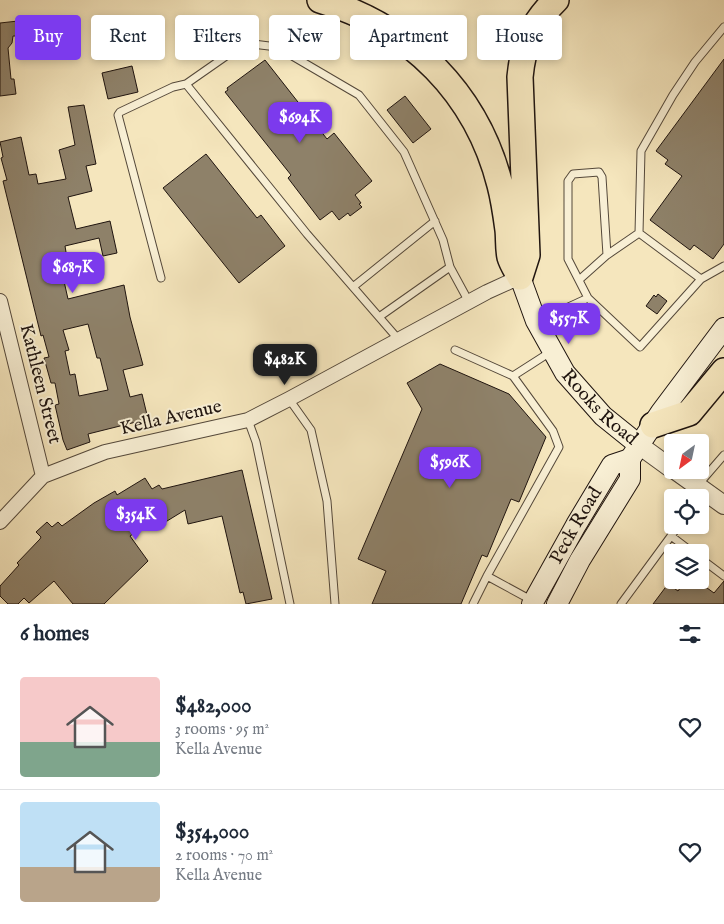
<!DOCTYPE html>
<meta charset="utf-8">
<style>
body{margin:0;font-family:"IM FELL English",serif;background:#f6f6f7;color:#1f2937;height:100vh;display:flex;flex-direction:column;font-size:19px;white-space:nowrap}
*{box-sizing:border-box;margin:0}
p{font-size:16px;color:#747a83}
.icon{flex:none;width:28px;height:28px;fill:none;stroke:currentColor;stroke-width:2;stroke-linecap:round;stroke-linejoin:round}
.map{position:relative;height:604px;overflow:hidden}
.side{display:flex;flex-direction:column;background:#fff;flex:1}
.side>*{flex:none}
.guide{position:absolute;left:15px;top:15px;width:695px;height:45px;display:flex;gap:10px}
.needle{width:32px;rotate:213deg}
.buttons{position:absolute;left:664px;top:434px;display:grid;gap:10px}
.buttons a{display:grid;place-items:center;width:45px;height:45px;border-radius:5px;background:#fff;box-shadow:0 2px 8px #0003;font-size:25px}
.price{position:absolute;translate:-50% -42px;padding:0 11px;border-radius:10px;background:#7c3aed;color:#fff;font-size:16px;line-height:32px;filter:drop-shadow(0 1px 2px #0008)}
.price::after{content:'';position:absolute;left:50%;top:30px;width:15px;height:11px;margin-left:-8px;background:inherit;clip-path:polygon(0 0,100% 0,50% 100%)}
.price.selected{background:#222;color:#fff}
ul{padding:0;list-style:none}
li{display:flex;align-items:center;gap:15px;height:125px;padding:0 20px}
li+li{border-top:1px solid #e0e1e3}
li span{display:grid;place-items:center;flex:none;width:140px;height:100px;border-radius:5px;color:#555}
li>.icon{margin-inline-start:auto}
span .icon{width:60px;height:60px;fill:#fffc;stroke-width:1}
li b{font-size:21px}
h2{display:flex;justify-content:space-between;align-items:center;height:60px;padding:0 20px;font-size:21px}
.pill{padding:0 18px;border-radius:5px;background:#fff;box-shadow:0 2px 8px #0003;font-size:18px;line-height:45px}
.pill.selected{background:#7c3aed;color:#fff}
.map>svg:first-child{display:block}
</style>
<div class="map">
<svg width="724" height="604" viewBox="0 0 724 604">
<rect width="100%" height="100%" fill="#f5e6bd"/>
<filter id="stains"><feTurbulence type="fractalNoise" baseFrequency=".004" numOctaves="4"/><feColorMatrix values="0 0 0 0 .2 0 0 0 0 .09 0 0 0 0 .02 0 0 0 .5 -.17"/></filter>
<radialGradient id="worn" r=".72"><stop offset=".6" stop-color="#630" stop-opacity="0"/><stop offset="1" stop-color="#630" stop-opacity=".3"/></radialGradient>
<path fill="#8e8169" stroke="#1f140f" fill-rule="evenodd" d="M 18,21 L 19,36 L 13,36 L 12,43 L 8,48 L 11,79 L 14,79 L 16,94 L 0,96 L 0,23 Z
M 724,59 L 724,244 L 713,259 L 694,245 L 690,250 L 650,220 L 682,176 L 665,164 L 668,160 L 656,151 Z
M 265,60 L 327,139 L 334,133 L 372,181 L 355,195 L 361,203 L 359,204 L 362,207 L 350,216 L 348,213 L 339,220 L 332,211 L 320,220 L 288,178 L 291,175 L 225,92 L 228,90 L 227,88 Z
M 132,66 L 138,92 L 108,99 L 102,73 Z
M 405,96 L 431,129 L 413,143 L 387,110 Z
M 84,105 L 96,164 L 86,166 L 92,191 L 68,197 L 76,229 L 110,221 L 117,253 L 103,256 L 99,238 L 65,246 L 67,258 L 59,259 L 68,299 L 124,285 L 130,317 L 143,365 L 123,370 L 130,397 L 142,394 L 148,419 L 88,434 L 90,442 L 67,450 L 63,440 L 55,405 L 59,404 L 55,383 L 51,383 L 44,358 L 49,357 L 43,335 L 41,336 L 3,181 L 7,180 L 1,158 L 3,157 L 0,142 L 21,137 L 29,175 L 36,174 L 38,184 L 66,179 L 59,150 L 75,145 L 68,107 ZM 88,324 L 97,358 L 100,358 L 108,390 L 79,396 L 75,374 L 70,375 L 65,351 L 69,350 L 63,330 Z
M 206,154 L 257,218 L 261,215 L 285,246 L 239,283 L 163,188 Z
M 658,294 L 667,301 L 657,314 L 646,306 L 654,295 L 656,297 Z
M 440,364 L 509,394 L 546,437 L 519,502 L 511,499 L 487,557 L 482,555 L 461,604 L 372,604 L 386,571 L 358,559 L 422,409 L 407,383 Z
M 242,470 L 272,599 L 246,604 L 243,592 L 240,593 L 222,516 L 188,524 L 185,510 L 154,529 L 150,523 L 130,536 L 148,561 L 104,604 L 73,604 L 54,581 L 29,603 L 24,598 L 18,604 L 8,604 L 0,596 L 0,586 L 19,565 L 17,563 L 40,539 L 41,537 L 36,532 L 47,522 L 52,527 L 58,522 L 62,526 L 94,503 L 115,491 L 117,495 L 145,478 L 152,489 L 159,485 L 162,489 Z
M 686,580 L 696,580 L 714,593 L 724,581 L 724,604 L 653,604 L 668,584 L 678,591 Z"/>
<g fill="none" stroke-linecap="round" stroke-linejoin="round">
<g stroke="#54483a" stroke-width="9">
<path id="service" d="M 186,84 L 307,234 L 399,340
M 639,233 L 641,151 L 673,95 L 695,62 L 724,27
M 161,278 L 118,115 L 120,112 L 173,87 L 186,84 L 239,47 L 253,44 L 277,47 L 359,95 L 404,152 L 443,240 L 450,267 L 469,302
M 701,279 L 724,266
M 579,280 L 607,255 L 602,177 L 599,172 L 573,174 L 568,181 L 568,259 L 588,298 L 640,347 L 701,279 L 639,233 L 607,255
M 353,287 L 435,221
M 379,317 L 450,267
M 538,321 L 588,298
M 455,350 L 513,376
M 289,399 L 311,430 L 327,501 L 335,604
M 248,420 L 256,442 L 290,604
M 698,485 L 724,455
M 671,536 L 679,525
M 700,558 L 724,576
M 533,601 L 487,576 L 559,447 L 553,431 L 513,376 L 552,351
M 473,604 L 487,576
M 621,604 L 671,536 L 692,552"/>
</g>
<g stroke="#54483a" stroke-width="16">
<path id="minor" d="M 0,301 L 43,476
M 0,522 L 43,476 L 105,452 L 248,420 L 289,399 L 487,292 L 520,277"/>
</g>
<g stroke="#54483a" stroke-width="20">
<path id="tertiary" d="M 639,445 L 672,469
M 675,470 L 724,505"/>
</g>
<g stroke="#1f140f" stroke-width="22">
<g id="secondary">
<path id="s1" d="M 520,277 L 536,321 L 565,373 L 603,416 L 639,445"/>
<path id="s2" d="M 532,604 L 576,525 L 612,465 L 630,459"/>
<path d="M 557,604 L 580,560 L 630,479 L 630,459 L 661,412 L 724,328"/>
</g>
</g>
<g stroke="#1f140f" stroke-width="28">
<path id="motorway" d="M 320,0 C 411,27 477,94 500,185 C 504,200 506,215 508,230 C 509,239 508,248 510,257 C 512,264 517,271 520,277
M 520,277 L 527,255 L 520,77 C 523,45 532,23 556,0
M 653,425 L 689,413 L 724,371"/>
</g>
<use href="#service" stroke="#f8efd4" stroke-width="7"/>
<use href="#minor" stroke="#f8efd4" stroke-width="14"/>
<use href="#tertiary" stroke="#f8efd4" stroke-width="18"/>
<use href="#secondary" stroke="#f8efd4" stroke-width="20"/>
<use href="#motorway" stroke="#f5e6bd" stroke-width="25"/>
</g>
<g text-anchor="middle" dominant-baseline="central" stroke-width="4" stroke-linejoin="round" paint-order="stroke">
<g font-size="19" fill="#1f140f" stroke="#f8efd4">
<text transform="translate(40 384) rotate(76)">Kathleen Street</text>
<text stroke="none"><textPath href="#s1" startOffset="155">Rooks Road</textPath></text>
<text transform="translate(171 418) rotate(-13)">Kella Avenue</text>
<text stroke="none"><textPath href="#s2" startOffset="90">Peck Road</textPath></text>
</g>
</g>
<rect width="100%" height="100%" filter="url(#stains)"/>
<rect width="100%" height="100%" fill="url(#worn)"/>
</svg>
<div class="buttons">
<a><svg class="needle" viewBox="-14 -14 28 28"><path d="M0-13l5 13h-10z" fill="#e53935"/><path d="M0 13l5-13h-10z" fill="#747a83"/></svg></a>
<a><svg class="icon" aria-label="locate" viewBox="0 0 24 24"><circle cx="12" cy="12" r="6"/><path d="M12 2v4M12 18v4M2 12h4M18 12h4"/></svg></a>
<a><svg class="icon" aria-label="layers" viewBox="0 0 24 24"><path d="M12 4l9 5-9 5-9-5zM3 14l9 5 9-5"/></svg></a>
</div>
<b class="price" style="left:300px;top:144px">$694K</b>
<b class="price" style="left:73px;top:294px">$687K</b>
<b class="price" style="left:569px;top:345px">$557K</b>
<b class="price selected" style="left:285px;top:386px">$482K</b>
<b class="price" style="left:450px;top:489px">$596K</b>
<b class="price" style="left:136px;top:541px">$354K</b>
<div class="guide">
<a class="pill selected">Buy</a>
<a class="pill">Rent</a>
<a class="pill">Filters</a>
<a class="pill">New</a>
<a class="pill">Apartment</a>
<a class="pill">House</a>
</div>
</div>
<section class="side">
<h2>6 homes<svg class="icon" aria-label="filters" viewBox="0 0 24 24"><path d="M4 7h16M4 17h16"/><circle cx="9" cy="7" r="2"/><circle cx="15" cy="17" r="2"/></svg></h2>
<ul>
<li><span style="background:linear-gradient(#f6c9c9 65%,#7fa58c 0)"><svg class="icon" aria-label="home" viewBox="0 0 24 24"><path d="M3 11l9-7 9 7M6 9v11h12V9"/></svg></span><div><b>$482,000</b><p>3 rooms · 95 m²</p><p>Kella Avenue</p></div><svg class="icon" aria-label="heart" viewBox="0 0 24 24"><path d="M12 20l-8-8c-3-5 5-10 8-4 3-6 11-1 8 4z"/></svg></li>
<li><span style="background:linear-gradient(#bfe0f5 65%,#b9a48a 0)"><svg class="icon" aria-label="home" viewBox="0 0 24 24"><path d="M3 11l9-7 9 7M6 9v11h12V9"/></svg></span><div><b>$354,000</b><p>2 rooms · 70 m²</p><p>Kella Avenue</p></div><svg class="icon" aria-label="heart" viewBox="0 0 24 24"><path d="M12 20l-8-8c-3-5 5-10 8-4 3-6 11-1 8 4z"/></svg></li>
</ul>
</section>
